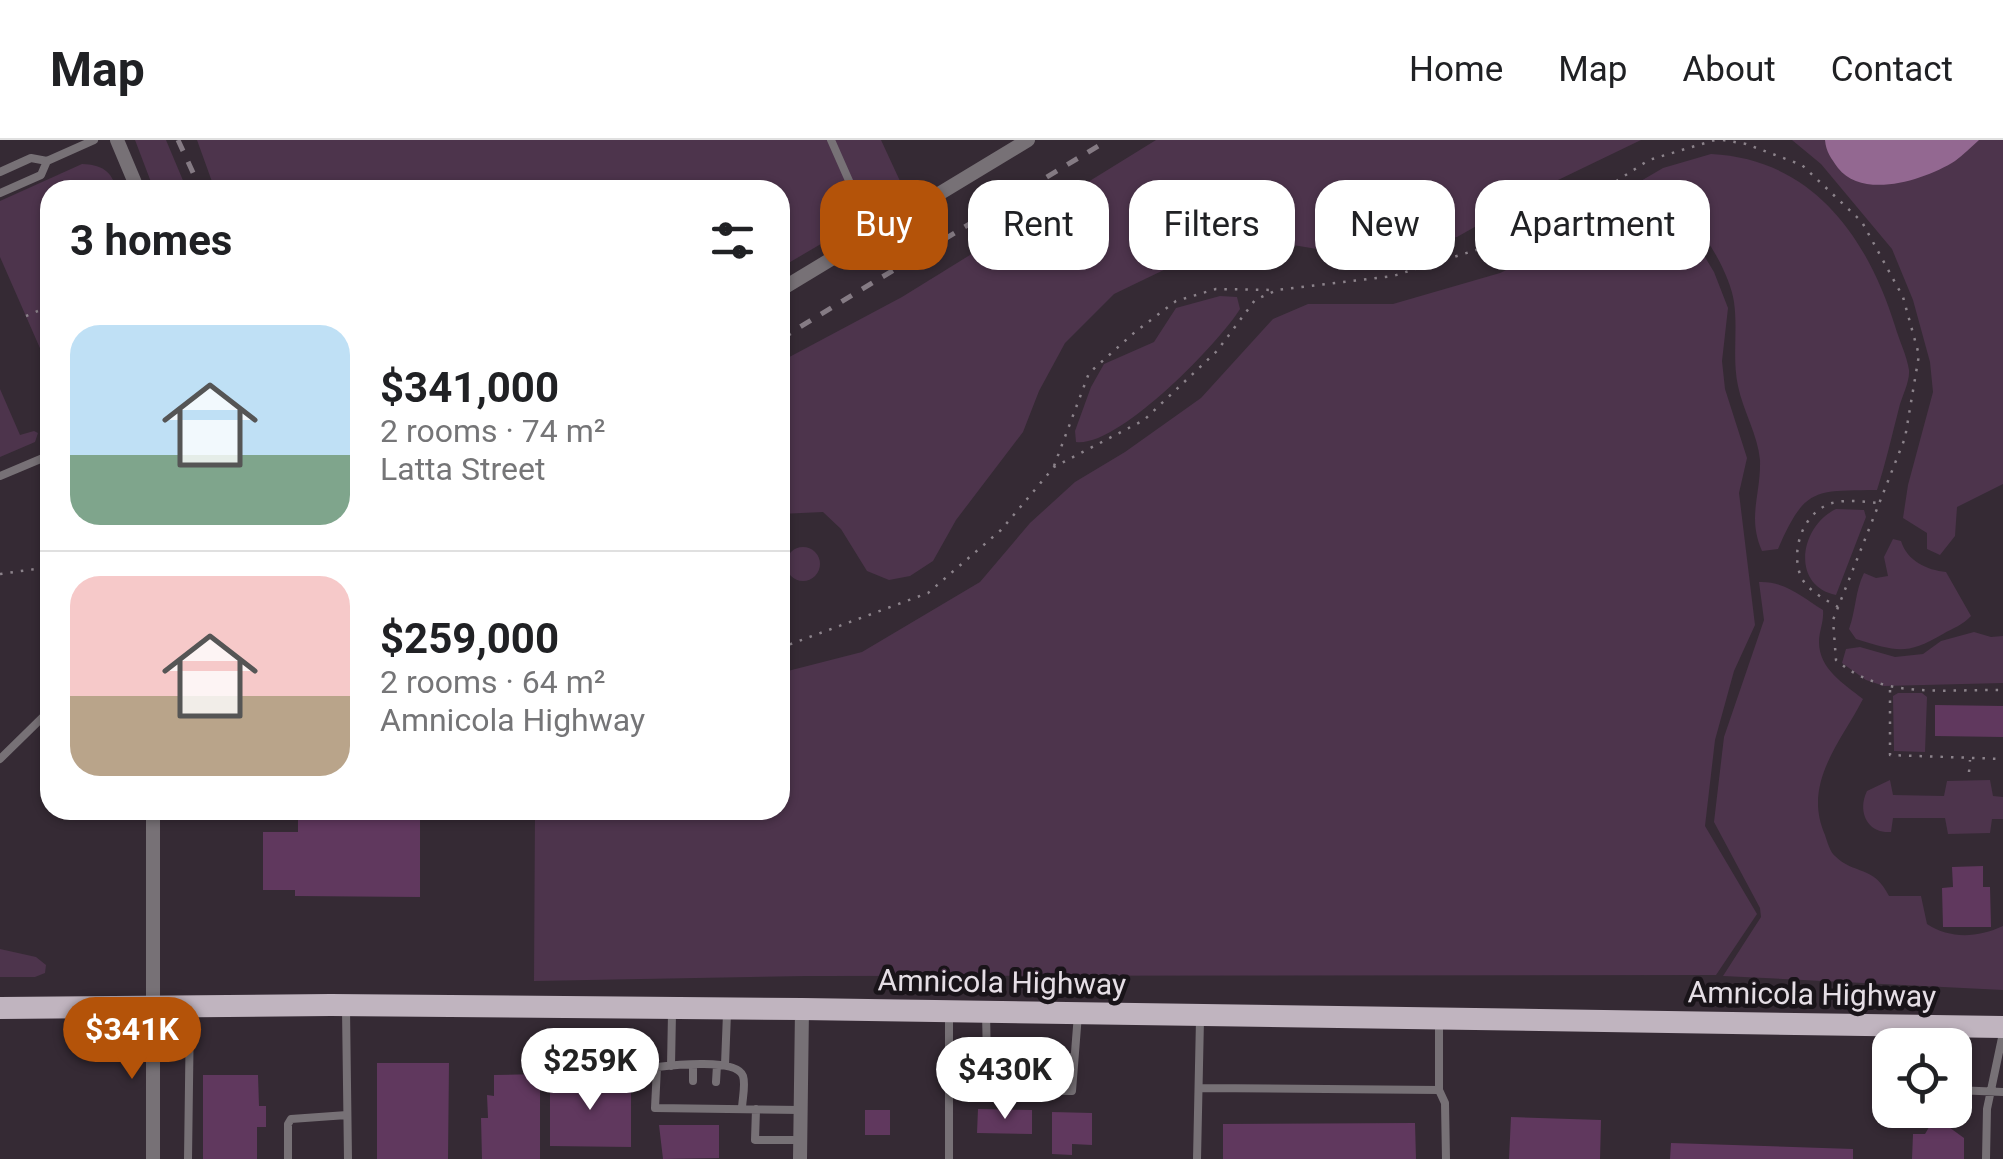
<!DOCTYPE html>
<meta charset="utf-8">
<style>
body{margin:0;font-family:Roboto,sans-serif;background:#f6f6f6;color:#202124;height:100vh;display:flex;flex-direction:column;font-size:38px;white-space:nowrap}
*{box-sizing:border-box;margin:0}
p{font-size:32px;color:#757577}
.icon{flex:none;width:55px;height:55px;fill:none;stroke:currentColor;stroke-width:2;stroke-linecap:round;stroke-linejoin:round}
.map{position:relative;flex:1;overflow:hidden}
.details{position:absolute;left:40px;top:40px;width:750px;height:640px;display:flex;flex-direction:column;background:#fff;border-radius:30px;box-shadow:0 2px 8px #0004}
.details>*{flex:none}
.top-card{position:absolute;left:820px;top:40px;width:950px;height:90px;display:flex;gap:20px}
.tools{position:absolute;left:1872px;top:888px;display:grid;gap:20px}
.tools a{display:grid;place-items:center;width:100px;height:100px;border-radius:20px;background:#fff;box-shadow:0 2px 8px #0004;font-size:50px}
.price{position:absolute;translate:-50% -85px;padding:0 22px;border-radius:35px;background:#fff;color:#222;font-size:32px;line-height:65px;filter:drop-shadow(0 2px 5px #0008)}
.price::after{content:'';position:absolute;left:50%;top:60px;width:30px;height:22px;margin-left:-15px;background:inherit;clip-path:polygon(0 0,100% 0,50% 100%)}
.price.current{background:#b45309;color:#fff}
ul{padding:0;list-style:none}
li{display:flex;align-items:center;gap:30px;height:250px;padding:0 30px}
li+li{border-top:2px solid #e0e0e0}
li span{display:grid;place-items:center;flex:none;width:280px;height:200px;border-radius:30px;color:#555}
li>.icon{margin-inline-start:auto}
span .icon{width:120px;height:120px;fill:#fffc;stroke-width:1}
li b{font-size:42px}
h2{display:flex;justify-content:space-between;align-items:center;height:120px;padding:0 30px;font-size:42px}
.chip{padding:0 35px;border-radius:30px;background:#fff;box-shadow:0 2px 8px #0004;font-size:35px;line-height:90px}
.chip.current{background:#b45309;color:#fff}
header{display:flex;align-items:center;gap:60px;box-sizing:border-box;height:140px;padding:0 50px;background:#fff;border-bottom:2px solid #e0e0e0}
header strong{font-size:48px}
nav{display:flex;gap:55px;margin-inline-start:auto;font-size:35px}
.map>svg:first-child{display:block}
</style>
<header>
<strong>Map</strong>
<nav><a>Home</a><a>Map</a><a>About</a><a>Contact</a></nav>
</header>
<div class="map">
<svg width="2003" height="1019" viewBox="0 0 2003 1019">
<rect width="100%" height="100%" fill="#352a34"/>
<path fill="#4d344c" d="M 135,0 L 166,0 L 187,50 L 154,50 Z
M 197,0 L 881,0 L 906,54 L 780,128 L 780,50 L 215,50 Z
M 1156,0 L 1641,0 L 1556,41 L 1457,97 L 1376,114 L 1353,115 L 1293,105 L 1199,113 L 1114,154 L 1065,203 L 1039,251 L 1023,292 L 956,380 L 933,421 L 910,436 L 889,440 L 867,431 L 841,389 L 823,372 L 780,374 L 780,222 L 902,157 Z
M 1792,0 L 2003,0 L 2003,344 L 1957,367 L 1955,396 L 1940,415 L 1927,409 L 1927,393 L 1903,378 L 1908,345 L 1933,252 L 1930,222 L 1913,160 L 1892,109 L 1821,24 Z
M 1711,14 C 1812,19 1867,96 1895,186 C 1899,200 1907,216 1909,230 C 1910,242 1902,256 1899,268 C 1892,295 1886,322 1877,350 C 1814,351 1805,347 1778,409 L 1762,411 C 1747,377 1761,355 1760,320 C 1758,295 1743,271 1738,246 C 1732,218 1738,190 1734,162 C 1730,132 1696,73 1667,62 C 1655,57 1641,60 1629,63 L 1617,55 L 1663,28 Z
M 82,24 C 102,25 111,30 117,50 L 50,50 L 50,231 L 0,117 L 0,61 Z
M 1645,69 L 1663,73 L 1688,89 L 1714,132 L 1728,168 L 1722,221 L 1725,249 L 1747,318 L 1739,353 L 1755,485 L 1734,531 L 1715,600 L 1705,686 L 1757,774 L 1716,835 L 807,836 L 534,841 L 535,670 L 780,670 L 780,533 L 862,512 L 980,442 L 1030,383 L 1075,342 L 1125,312 L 1201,258 L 1273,179 L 1308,164 L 1393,164 L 1500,133 L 1622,74 Z
M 1220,156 L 1237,157 L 1240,169 C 1219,203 1118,308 1076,302 L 1075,291 L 1091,247 L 1104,224 L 1154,202 L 1176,168 Z
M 0,249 L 20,295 L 34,291 L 38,293 L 35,302 L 0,317 Z
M 1836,369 L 1864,370 L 1866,377 L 1836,455 C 1790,445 1800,386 1836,369 Z
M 1893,399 L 1901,401 C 1907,421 1927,430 1946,432 L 1971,476 C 1963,485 1953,488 1943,494 C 1905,516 1897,511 1856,499 L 1849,489 C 1856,470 1855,451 1864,433 L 1876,438 L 1888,436 L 1884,417 Z
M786 424a17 17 0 1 1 34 0a17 17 0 1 1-34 0Z
M 1759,442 C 1785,441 1802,457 1823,470 C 1824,482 1819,491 1819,502 C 1819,529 1844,544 1863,559 C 1841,602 1802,643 1825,695 C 1827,701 1830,712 1835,716 C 1854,735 1874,725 1889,756 L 1921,756 L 1927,784 C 1950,799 1977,798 2003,786 L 2003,850 L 1723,836 L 1761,777 L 1760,768 L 1714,682 L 1724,597 L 1764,480 Z
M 1974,492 L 1991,497 L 2003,496 L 2003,543 L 1884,546 L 1866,540 L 1842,523 L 1846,509 L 1860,507 L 1895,517 L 1923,514 L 1941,501 Z
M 1898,553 L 1922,553 L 1927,557 L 1925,612 L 1894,611 L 1893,556 Z
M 1890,640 L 1893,655 L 1944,656 L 1947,641 L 1990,640 L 1993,656 L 2003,657 L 2003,679 L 1992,679 L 1990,693 L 1948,694 L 1945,678 L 1893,678 L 1891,692 C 1867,694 1857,671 1867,651 Z
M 0,809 L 36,817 L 46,825 L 45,833 L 35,837 L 0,837 Z"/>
<path fill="#936891" d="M 1825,0 L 1979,0 C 1971,7 1963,15 1955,21 C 1925,40 1863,60 1838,28 C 1831,18 1826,12 1825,0 Z"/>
<path fill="#60385e" d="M 1935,565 L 2003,566 L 2003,597 L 1935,596 Z
M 298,670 L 420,670 L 420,757 L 295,756 L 295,750 L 263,750 L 263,692 L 298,692 Z
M 1983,726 L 1983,747 L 1990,747 L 1991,787 L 1943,787 L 1942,748 L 1953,747 L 1952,727 Z
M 377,923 L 449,923 L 448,1019 L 377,1019 Z
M 540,934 L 540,1019 L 482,1019 L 481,978 L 488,978 L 487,955 L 494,956 L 494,935 Z
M 203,935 L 258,935 L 259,966 L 266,966 L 266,987 L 257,987 L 257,1019 L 203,1019 Z
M 550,938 L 631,940 L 631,1007 L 550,1006 Z
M 978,969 L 1032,970 L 1032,994 L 977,993 Z
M 865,970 L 890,970 L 890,995 L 865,995 Z
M 1052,972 L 1092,973 L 1092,1005 L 1072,1004 L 1072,1015 L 1052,1014 Z
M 1511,977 L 1601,980 L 1600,1019 L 1509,1019 Z
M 1935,977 L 1964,998 L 1964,1019 L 1912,1019 L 1913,994 L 1925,994 Z
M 1415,983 L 1416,1019 L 1223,1019 L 1223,984 Z
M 659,985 L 719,985 L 719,1018 L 663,1019 Z
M 1671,1003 L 1853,1009 L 1853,1019 L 1670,1019 Z"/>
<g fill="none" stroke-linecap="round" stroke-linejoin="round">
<path stroke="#8c838b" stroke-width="2.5" stroke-dasharray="2.5 8" stroke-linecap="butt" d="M 1723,0 L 1746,4 L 1802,25 L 1862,82 L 1903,157 L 1919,215 L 1905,298 L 1833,480 L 1836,520 C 1882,560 1945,549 2003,550
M 26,176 L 50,166
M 1054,326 L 1089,233 L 1135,192 L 1176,161 L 1216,149 L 1274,150
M 0,434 L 50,427
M 1838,467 C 1826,460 1808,451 1801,437 C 1790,410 1803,372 1832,363 C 1846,359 1865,362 1880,363
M 780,508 L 928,453 L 1001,390 L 1054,327 L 1144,280 L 1217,211 L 1255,160 L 1277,150 L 1393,136 L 1511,99 L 1581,64 L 1649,20 L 1715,0
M 1890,550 L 1890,615 L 2003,619
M 1969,632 L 1970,620"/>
<path stroke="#777176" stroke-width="8" d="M 831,0 L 873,95
M 0,32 L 31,18 L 47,21 L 94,0
M 0,53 L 41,35 L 47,21
M 0,336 L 50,315
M 0,619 L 50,570
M 346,869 L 348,1019
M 986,873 L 987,920 L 1074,917
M 949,920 L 987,920
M 725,925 L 727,873
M 671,926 L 672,873
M 1890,929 L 1890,942
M 693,941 L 693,925
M 716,942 L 717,925
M 1199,948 L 1439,950 L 1439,883
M 949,950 L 1072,951 L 1078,874
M 1439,950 L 1445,963 L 1446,1019
M 1955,950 L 2003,952
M 742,969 C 742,960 746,945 743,936 C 737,918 673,925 657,927 L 655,968 L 800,970
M 756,969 L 755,1000 L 799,1000
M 188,1019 L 190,870
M 288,1019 L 288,984 L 291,979 L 347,975
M 949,1019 L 949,876
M 1197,1019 L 1200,879
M 1986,1019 L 1987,969 L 2003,893"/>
<path stroke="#777176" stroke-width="14" d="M 117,0 L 138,50
M 780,150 L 1028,0
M 153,1019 L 153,670
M 800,1019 L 802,869"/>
<path stroke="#c0b4bf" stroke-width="22" d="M 0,868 L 331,865 L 802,869 L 2003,887"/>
<path stroke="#857b84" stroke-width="5" stroke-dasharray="12 12" stroke-linecap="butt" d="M 178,0 L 201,50
M 780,199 L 1108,0"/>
</g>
<g text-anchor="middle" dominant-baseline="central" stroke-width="9" stroke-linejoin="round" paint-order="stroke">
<g font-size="30" fill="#e5dee5" stroke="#191419">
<text transform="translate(1002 842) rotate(1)">Amnicola Highway</text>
<text transform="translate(1812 854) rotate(1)">Amnicola Highway</text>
</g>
</g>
</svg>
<div class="tools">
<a><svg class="icon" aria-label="locate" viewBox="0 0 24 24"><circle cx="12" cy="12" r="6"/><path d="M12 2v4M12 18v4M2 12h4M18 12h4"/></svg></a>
</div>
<b class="price current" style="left:132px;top:942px">$341K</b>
<b class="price" style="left:590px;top:973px">$259K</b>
<b class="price" style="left:1005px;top:982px">$430K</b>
<div class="top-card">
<a class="chip current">Buy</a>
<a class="chip">Rent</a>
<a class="chip">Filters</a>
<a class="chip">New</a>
<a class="chip">Apartment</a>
</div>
<section class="details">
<h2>3 homes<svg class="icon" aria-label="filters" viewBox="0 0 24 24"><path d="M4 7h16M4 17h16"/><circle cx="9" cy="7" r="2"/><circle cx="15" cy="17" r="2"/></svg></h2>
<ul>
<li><span style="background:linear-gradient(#bfe0f5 65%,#7fa58c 0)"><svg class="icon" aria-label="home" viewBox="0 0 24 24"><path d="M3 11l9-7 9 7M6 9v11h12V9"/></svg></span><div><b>$341,000</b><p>2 rooms · 74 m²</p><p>Latta Street</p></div></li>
<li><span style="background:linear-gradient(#f6c9c9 60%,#b9a48a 0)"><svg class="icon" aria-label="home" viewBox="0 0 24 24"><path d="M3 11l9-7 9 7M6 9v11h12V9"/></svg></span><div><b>$259,000</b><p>2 rooms · 64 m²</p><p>Amnicola Highway</p></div></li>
</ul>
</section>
</div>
